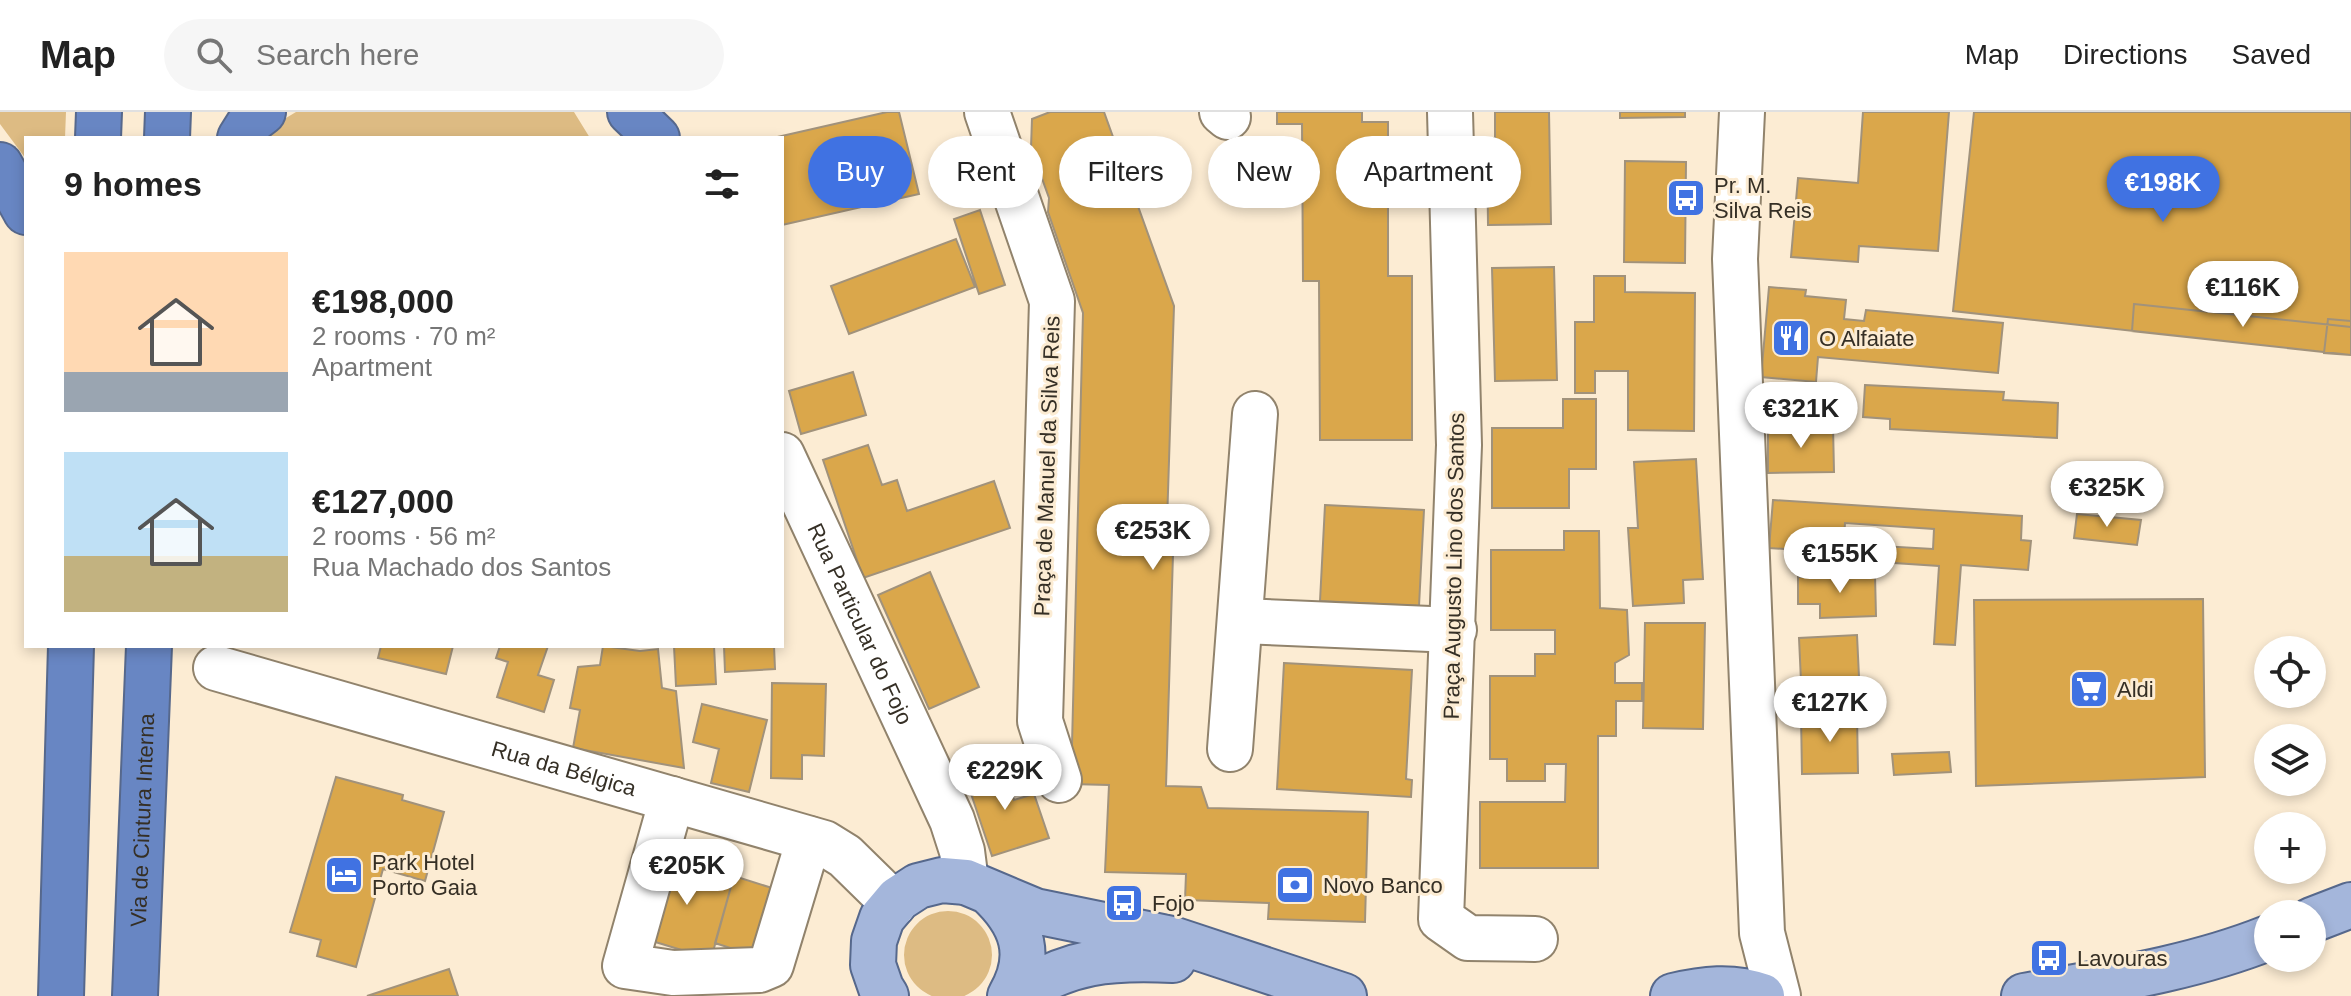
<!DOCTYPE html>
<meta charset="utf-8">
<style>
body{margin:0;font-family:Helvetica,sans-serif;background:#f6f6f6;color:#222;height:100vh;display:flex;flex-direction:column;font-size:30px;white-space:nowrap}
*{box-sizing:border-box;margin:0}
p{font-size:26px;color:#767676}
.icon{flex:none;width:44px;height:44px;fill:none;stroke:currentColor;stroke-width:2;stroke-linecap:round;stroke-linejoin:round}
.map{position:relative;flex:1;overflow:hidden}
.panel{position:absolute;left:24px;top:24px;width:760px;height:512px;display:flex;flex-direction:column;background:#fff;border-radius:0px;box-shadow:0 4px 12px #0003}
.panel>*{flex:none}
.top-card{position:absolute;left:808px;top:24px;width:760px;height:72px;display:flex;gap:16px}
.controls{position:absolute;left:2254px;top:524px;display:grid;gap:16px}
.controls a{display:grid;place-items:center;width:72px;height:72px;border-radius:50%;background:#fff;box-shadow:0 4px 12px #0003;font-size:40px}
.price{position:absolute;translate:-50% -68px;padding:0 18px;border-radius:28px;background:#fff;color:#222;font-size:26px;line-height:52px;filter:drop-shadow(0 2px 4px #0008)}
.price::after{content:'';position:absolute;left:50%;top:48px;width:24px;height:18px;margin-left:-12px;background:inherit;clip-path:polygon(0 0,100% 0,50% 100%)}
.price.on{background:#4072e2;color:#fff}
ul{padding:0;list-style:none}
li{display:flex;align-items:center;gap:24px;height:200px;padding:0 40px}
li span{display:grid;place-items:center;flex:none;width:224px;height:160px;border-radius:0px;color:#555}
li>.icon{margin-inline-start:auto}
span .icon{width:96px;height:96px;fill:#fffc;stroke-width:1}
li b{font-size:34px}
h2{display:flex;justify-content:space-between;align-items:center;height:96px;padding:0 40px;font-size:34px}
.pill{padding:0 28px;border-radius:36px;background:#fff;box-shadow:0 4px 12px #0003;font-size:28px;line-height:72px}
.pill.on{background:#4072e2;color:#fff}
header{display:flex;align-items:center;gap:48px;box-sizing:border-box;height:112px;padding:0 40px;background:#fff;border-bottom:2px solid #e0e0e0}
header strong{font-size:38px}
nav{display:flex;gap:44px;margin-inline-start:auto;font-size:28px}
.search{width:560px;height:72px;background:#f6f6f6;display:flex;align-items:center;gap:20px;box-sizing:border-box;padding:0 28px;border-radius:44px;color:#767676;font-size:30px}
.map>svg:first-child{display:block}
</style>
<header>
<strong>Map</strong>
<div class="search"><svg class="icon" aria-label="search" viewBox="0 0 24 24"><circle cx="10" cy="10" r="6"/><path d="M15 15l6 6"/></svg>Search here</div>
<nav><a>Map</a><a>Directions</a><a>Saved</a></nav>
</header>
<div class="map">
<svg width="2351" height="884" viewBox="0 0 2351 884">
<rect width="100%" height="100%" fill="#fcecd3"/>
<path fill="#ddbb83" d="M 0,0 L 66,0 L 65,26 L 26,26 L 26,47 L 0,12 Z
M 296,0 L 574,0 L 590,26 L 270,26 L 276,12 Z
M904 843a44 44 0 1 1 88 0a44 44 0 1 1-88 0Z"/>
<path fill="#daa74b" stroke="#a1927b" stroke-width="2" d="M 887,0 L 899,0 L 919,82 L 782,113 L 782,26 L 773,26 Z
M 1050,0 L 1104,0 L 1174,194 L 1166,442 L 1173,442 L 1166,674 L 1201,675 L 1208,696 L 1368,700 L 1365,810 L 1268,807 L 1269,791 L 1185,788 L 1186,762 L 1105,760 L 1109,673 L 1071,672 L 1083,201 L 1048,100 L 1049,86 L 1031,36 L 1032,7 Z
M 1277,0 L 1362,0 L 1362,10 L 1388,10 L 1388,164 L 1412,164 L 1412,328 L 1320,328 L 1319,169 L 1303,169 L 1302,12 L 1277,12 Z
M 1495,0 L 1549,0 L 1551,112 L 1488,113 L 1487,26 L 1495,26 Z
M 1620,0 L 1685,0 L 1685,5 L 1620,6 Z
M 1863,0 L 1949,0 L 1938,139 L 1859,134 L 1858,150 L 1791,145 L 1798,66 L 1858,71 Z
M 1974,0 L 2351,0 L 2351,243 L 1953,199 Z
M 1625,49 L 1686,50 L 1685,151 L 1624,150 Z
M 980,98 L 1005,173 L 979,182 L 954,107 Z
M 956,127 L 975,175 L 849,222 L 831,174 Z
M 1554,155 L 1557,268 L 1495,269 L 1492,156 Z
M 1594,164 L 1625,164 L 1625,180 L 1695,181 L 1694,319 L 1628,318 L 1628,259 L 1595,259 L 1595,281 L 1575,281 L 1575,210 L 1594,210 Z
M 1769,175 L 1806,178 L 1805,184 L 1846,188 L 1844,207 L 1864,209 L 1866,198 L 2003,211 L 1998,261 L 1818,245 L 1816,270 L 1761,265 Z
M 2134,192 L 2351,215 L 2351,243 L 2132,219 Z
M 2328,207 L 2351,209 L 2351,243 L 2324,241 Z
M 853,260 L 866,303 L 801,322 L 789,279 Z
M 1865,273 L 2004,280 L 2003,288 L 2058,291 L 2057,326 L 1890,317 L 1890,307 L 1863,305 Z
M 1563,287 L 1596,287 L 1596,357 L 1569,357 L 1569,396 L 1492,396 L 1492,316 L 1563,316 Z
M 1833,314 L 1834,360 L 1768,361 L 1768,315 Z
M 868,333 L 882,373 L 897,368 L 907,399 L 994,369 L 1010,416 L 863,466 L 823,348 Z
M 1696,347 L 1703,467 L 1683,468 L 1684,491 L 1633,494 L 1628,416 L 1638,416 L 1634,350 Z
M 1773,388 L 2022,404 L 2021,428 L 2031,429 L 2028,458 L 1961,453 L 1955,533 L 1934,532 L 1939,454 L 1864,449 L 1864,433 L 1933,437 L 1934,417 L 1845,411 L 1843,441 L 1769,436 Z
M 1325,393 L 1424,398 L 1419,494 L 1320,489 Z
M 2077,402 L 2141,408 L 2137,433 L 2074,426 Z
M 1564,419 L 1599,419 L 1600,496 L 1627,498 L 1629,543 L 1615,551 L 1615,571 L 1642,571 L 1642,589 L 1616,589 L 1616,624 L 1598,624 L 1598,756 L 1480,756 L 1480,690 L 1565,690 L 1566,652 L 1545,652 L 1545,669 L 1507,669 L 1507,647 L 1490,647 L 1490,564 L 1535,564 L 1535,542 L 1555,542 L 1555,518 L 1491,518 L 1491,438 L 1564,438 Z
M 930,460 L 979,575 L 929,597 L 878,483 Z
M 1875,463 L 1876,504 L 1820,506 L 1820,492 L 1798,492 L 1798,465 Z
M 2203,487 L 2205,665 L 1976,674 L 1974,488 Z
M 1645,511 L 1705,511 L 1703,617 L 1643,616 Z
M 1857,523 L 1860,586 L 1813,588 L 1811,569 L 1801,569 L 1799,526 Z
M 381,534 L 453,534 L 446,562 L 378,546 Z
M 500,534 L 548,534 L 538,563 L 554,568 L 544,600 L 497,585 L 508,550 L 496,546 Z
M 603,534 L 640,539 L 658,537 L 662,576 L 676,579 L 684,656 L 573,636 L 580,598 L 570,596 L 578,555 L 600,553 Z
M 674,534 L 714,534 L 716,572 L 676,574 Z
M 724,534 L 774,534 L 775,557 L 725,560 Z
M 1284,551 L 1412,558 L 1406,667 L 1412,668 L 1411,685 L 1277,677 Z
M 772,571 L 826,572 L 824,644 L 802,643 L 802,667 L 771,666 Z
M 702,592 L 767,608 L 749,680 L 711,671 L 719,637 L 693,630 Z
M 1857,602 L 1858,661 L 1802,662 L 1801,603 Z
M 1949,640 L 1951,660 L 1894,663 L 1892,642 Z
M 1002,652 L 1014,688 L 1034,682 L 1049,726 L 992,744 L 965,664 Z
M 336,665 L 403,683 L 402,688 L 444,700 L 425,769 L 383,757 L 356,855 L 317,844 L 321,828 L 290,820 Z
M 663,742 L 734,764 L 711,847 L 639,825 Z
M 734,764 L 772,776 L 758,845 L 715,831 Z
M 449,857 L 458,884 L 367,884 Z"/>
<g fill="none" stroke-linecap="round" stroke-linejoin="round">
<g stroke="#91836c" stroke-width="48">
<g id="minor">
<path d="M 987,0 L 1052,189 L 1040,609 L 1059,668"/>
<path d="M 1222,0 L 1228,5"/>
<path d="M 1450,0 L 1459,333 L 1441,807 L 1468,826 L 1535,827"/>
<path d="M 1742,0 L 1735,147 L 1762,821 L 1778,884"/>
<path id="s1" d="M 782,343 L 952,708 L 962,739 L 966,770"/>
<path d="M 1241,509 L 1454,518"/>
<path id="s2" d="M 216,556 L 824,731 L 845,744 L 894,792"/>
<path d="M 1230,637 L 1255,302"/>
<path d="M 672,687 L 625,854 L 673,861 L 759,858 L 771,853 L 809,727"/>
</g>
</g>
<g stroke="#56688c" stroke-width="48">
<path id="major" d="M 989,780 C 1022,811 1034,843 1010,884
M 2312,808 L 2351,793
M 886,884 L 881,876 L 873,853 L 874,829 L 882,806 L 898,787 L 918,774 L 942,768 L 966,770 L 1035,799 L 1172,827 L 1344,884
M 1016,884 C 1067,848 1112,845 1173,848
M 1673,884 C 1703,877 1732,873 1762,884
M 2024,884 C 2106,869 2190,857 2268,826"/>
</g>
<g stroke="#56688c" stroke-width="48">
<g id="highway">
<path d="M 630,0 L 657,26"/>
<path d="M 98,26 L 99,0"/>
<path d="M 167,26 L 168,0"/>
<path d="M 240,26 L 250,10 L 263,0"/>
<path d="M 0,53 L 26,100"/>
<path d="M 61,884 L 71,534"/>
<path id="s3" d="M 135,884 L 149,534"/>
</g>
</g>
<use href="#minor" stroke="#fff" stroke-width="44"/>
<use href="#major" stroke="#a4b6db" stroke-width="44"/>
<use href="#highway" stroke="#6886c3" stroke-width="44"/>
</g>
<defs>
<g id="bus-square" transform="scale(2)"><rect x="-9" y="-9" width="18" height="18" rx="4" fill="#4072e2" stroke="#fcecd3"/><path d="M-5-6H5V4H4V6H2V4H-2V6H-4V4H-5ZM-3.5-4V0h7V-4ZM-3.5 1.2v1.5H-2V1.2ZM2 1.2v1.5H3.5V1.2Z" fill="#fff"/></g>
<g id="restaurant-square" transform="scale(2)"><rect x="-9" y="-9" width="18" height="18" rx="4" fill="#4072e2" stroke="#fcecd3"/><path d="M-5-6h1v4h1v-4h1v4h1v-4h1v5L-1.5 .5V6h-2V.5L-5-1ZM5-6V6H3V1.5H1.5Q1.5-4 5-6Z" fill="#fff"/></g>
<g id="supermarket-square" transform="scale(2)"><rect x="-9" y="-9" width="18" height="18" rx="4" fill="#4072e2" stroke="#fcecd3"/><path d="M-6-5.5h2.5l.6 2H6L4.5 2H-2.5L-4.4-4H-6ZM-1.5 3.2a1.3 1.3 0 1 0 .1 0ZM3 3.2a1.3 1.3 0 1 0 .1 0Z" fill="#fff"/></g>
<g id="hotel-square" transform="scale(2)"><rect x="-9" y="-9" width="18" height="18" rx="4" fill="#4072e2" stroke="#fcecd3"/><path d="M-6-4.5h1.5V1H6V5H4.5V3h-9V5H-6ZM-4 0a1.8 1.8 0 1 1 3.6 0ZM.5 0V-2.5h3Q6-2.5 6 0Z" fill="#fff"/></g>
<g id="bank-square" transform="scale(2)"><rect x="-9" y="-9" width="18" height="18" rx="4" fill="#4072e2" stroke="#fcecd3"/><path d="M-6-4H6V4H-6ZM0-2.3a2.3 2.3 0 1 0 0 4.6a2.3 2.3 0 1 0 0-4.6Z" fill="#fff"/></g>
</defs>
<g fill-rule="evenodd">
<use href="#bus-square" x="1686" y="86"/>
<use href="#restaurant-square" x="1791" y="226"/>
<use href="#supermarket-square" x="2089" y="577"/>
<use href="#hotel-square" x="344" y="763"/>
<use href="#bank-square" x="1295" y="773"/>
<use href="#bus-square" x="1124" y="791"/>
<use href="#bus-square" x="2049" y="846"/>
</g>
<g text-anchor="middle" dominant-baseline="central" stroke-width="6" stroke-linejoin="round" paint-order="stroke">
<g font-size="22" fill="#352f25" stroke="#fcecd3" text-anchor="start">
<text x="1714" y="73">Pr. M.<tspan x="1714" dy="25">Silva Reis</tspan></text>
<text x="1819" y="226">O Alfaiate</text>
<text x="2117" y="577">Aldi</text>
<text x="372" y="750">Park Hotel<tspan x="372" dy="25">Porto Gaia</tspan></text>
<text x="1323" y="773">Novo Banco</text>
<text x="1152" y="791">Fojo</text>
<text x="2077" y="846">Lavouras</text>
</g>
<g font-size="22" fill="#352f25" stroke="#fcecd3">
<text transform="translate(1047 354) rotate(-88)">Praça de Manuel da Silva Reis</text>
<text transform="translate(1454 454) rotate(-89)">Praça Augusto Lino dos Santos</text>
<text stroke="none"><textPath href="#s1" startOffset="186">Rua Particular do Fojo</textPath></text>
<text stroke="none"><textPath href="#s2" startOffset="362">Rua da Bélgica</textPath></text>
<text stroke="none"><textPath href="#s3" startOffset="176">Via de Cintura Interna</textPath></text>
</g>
</g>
</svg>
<div class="controls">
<a><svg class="icon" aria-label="locate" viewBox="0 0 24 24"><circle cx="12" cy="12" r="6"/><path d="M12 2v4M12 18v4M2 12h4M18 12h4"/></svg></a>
<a><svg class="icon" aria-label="layers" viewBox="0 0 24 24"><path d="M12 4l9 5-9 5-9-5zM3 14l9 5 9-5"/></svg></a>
<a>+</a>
<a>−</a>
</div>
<b class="price on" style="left:2163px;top:112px">€198K</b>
<b class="price" style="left:2243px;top:217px">€116K</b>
<b class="price" style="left:1801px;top:338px">€321K</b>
<b class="price" style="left:2107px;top:417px">€325K</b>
<b class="price" style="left:1153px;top:460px">€253K</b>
<b class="price" style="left:1840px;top:483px">€155K</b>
<b class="price" style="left:1830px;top:632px">€127K</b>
<b class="price" style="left:1005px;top:700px">€229K</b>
<b class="price" style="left:687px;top:795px">€205K</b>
<div class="top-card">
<a class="pill on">Buy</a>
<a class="pill">Rent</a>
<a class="pill">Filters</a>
<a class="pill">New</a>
<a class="pill">Apartment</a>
</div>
<section class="panel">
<h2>9 homes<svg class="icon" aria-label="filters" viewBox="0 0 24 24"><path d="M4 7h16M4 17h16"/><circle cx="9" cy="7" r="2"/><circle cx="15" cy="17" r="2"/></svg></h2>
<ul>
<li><span style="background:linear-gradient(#ffd9b3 75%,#9aa5b1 0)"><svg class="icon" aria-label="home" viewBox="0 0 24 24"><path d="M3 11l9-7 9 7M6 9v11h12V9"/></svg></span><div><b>€198,000</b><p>2 rooms · 70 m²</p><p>Apartment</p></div></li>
<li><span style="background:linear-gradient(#bfe0f5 65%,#c2b280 0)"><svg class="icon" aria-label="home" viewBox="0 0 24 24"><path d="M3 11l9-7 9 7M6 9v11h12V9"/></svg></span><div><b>€127,000</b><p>2 rooms · 56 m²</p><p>Rua Machado dos Santos</p></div></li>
</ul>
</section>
</div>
